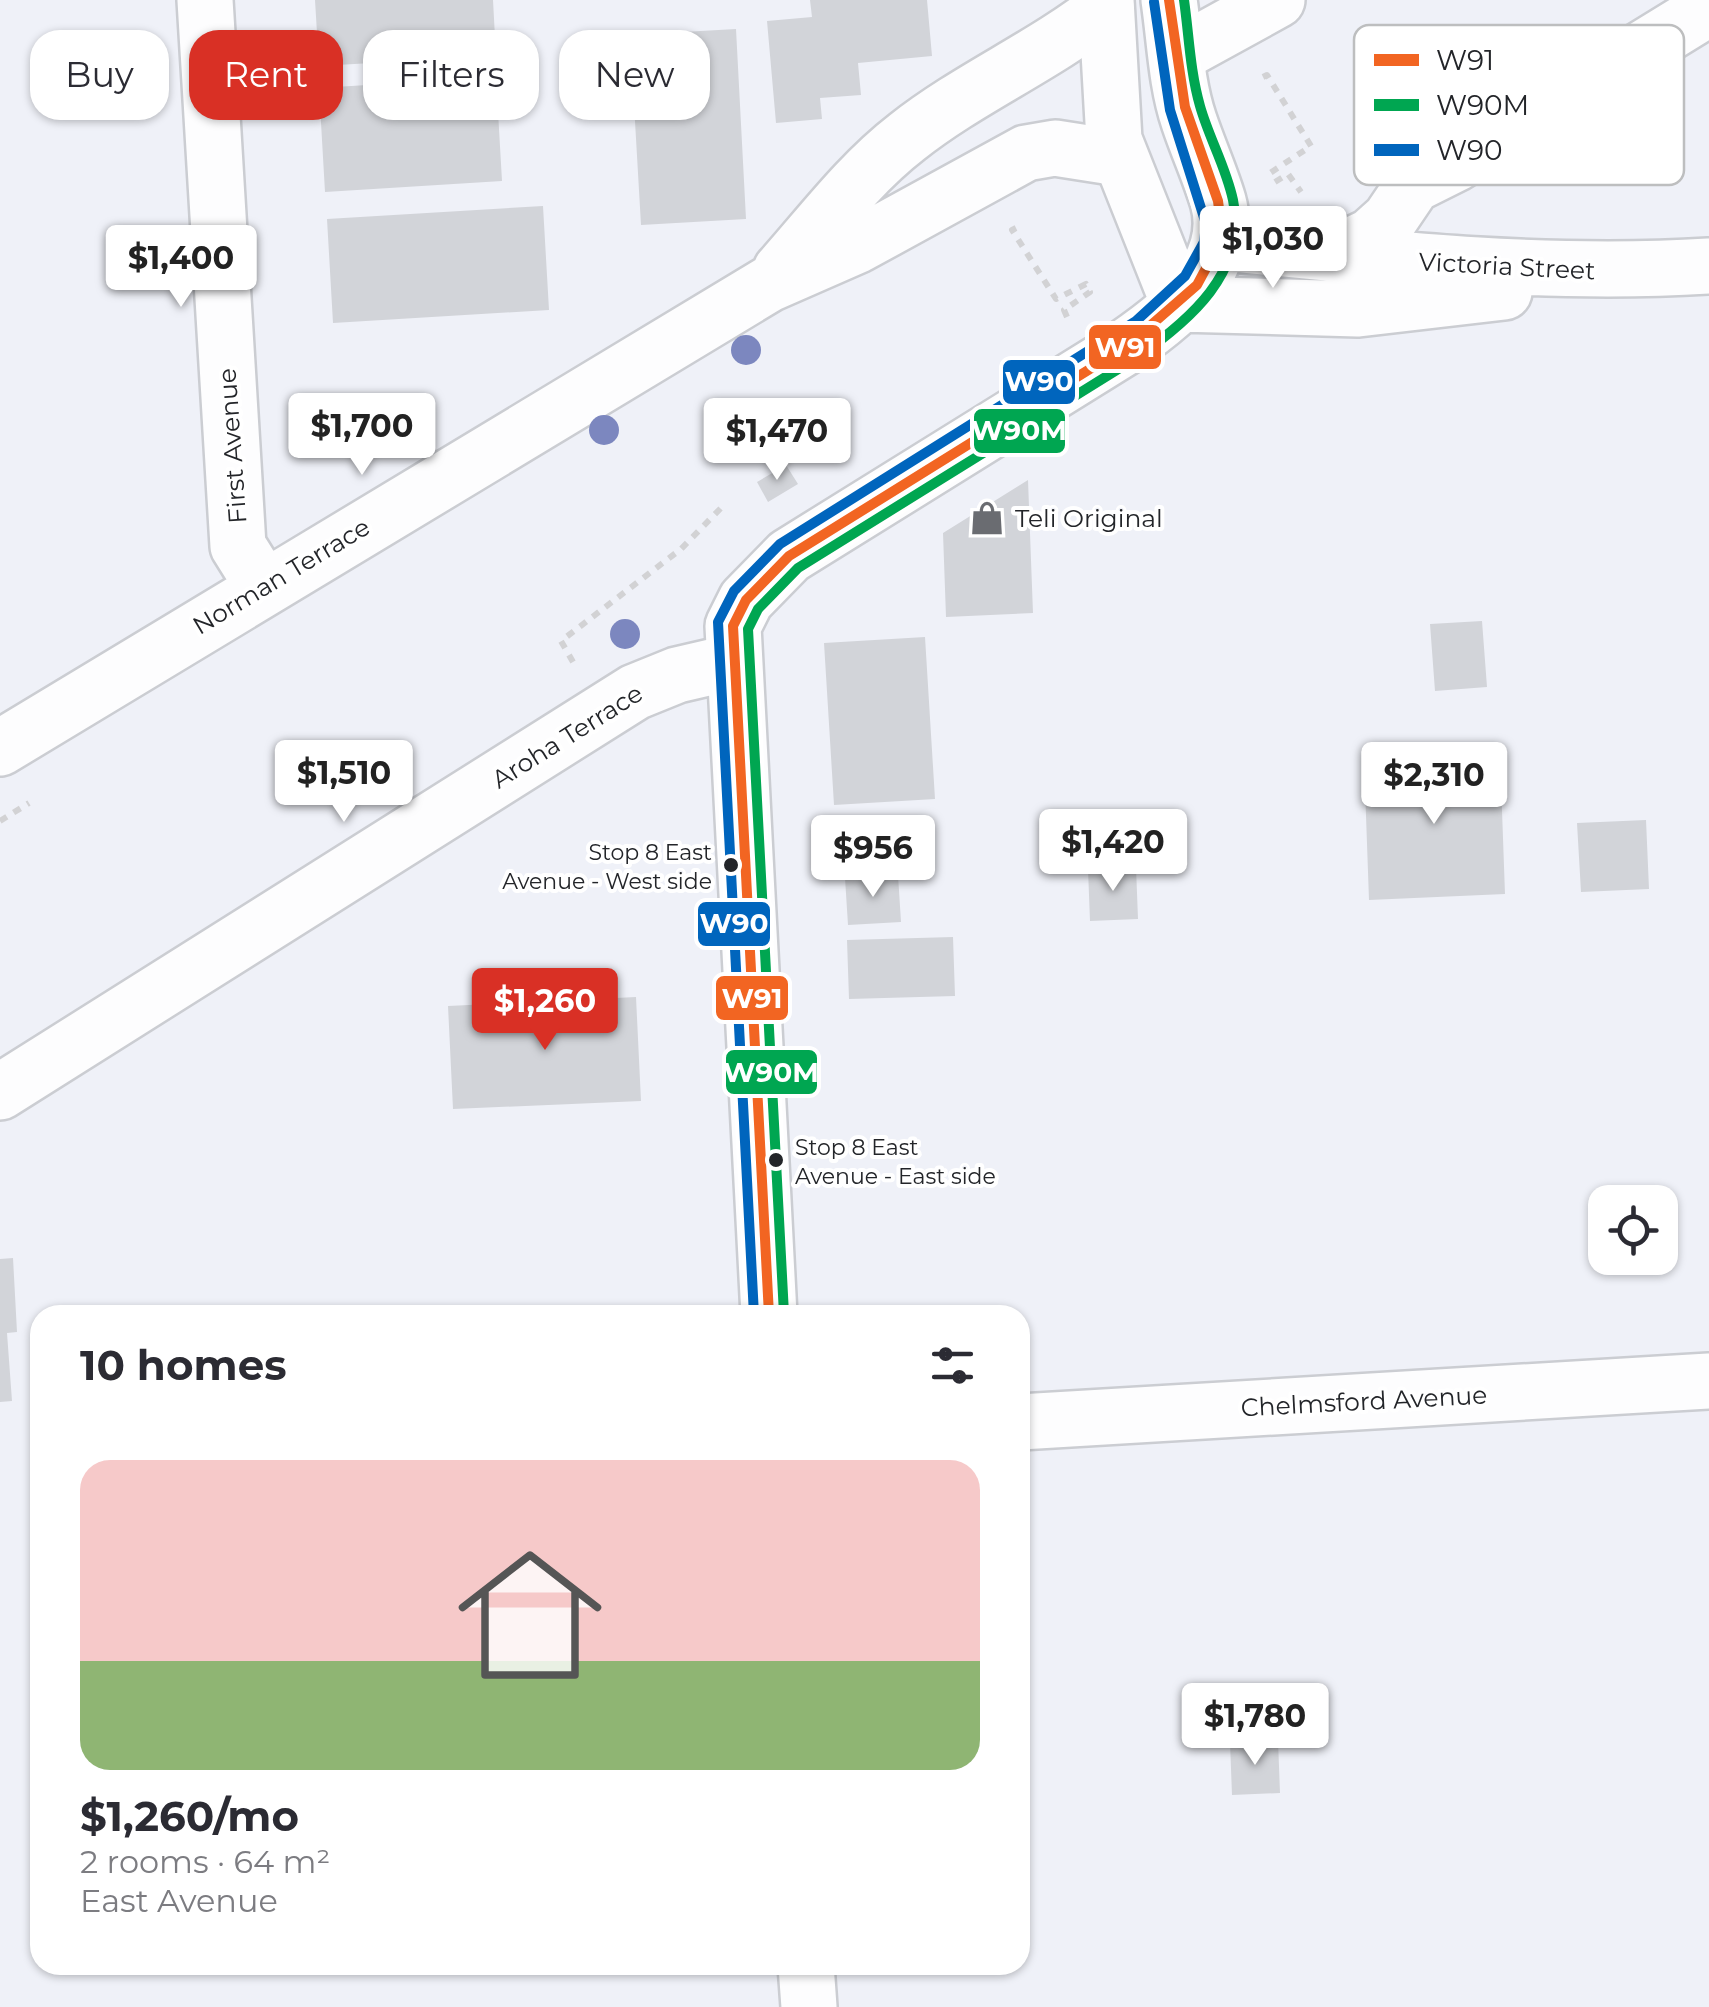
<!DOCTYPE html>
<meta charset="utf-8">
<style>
body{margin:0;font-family:Montserrat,sans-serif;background:#f7f7f7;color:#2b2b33;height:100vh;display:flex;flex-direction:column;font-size:38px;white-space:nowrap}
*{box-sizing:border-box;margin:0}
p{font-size:32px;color:#7c7c81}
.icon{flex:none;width:55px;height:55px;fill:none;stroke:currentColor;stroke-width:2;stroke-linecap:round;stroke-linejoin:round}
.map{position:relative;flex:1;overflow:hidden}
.details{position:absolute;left:30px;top:1305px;width:1000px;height:670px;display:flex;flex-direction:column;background:#fff;border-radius:30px;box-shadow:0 2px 8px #0004}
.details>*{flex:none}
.guide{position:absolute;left:30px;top:30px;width:1000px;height:90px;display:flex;gap:20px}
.tools{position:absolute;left:1588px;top:1185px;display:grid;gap:20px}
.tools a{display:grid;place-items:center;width:90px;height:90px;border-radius:20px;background:#fff;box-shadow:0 2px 8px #0004;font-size:50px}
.price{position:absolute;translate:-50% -85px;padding:0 22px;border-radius:10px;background:#fff;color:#222;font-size:32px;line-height:65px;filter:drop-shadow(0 2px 5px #0008)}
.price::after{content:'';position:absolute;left:50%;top:60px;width:30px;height:22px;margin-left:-15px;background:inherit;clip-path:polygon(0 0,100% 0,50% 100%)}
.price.current{background:#d93025;color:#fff}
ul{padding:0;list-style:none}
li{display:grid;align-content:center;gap:20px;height:530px;padding:0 50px}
li span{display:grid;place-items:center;height:310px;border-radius:30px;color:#555}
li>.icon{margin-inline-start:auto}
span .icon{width:180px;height:180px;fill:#fffc;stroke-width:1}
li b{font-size:42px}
h2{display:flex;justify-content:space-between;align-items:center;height:120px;padding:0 50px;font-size:42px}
.tag{padding:0 35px;border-radius:30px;background:#fff;box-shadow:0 2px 8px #0004;font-size:35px;line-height:90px}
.tag.current{background:#d93025;color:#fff}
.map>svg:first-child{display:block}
</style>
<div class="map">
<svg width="1709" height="2007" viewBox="0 0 1709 2007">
<rect width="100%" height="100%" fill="#eff1f8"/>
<path fill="#d2d4d9" d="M 315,0 L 493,0 L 496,56 L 319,66 Z
M 810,0 L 927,0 L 932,56 L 858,63 L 861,95 L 820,98 L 822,119 L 776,123 L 767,21 L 812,17 Z
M 736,29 L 746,219 L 641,225 L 630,35 Z
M 496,77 L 502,181 L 325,192 L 319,88 Z
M 543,206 L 549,310 L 333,323 L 327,219 Z
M 786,465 L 798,484 L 768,502 L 757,482 Z
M 1028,480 L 1033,613 L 946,617 L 943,533 Z
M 1482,621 L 1487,687 L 1435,691 L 1430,624 Z
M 925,637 L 935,799 L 834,805 L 824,643 Z
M 1500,754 L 1505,894 L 1369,900 L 1364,759 Z
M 1646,820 L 1649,889 L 1581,892 L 1577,823 Z
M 1136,867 L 1138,919 L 1090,921 L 1088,869 Z
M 898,875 L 901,922 L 848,925 L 845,878 Z
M 953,937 L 955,996 L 849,999 L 847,940 Z
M 636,997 L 641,1101 L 453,1109 L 448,1006 Z
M 13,1258 L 17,1332 L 7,1333 L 12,1401 L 0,1402 L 0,1259 Z
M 1278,1740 L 1280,1793 L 1232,1795 L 1230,1742 Z"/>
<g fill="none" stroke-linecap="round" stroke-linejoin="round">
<g stroke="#cbcdd2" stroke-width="60">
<path id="street" d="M 205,0 L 238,546 L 263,586
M 1177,55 L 1277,0
M 1333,254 L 1371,236 L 1390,219 L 1413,185 L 1455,164 L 1709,8
M 781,270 C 821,225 859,174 907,137 C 969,88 1043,57 1106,7
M 0,748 L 769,284 L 858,245 L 1026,153 L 1055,148 L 1119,158
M 0,1092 L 635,692 L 677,675 L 733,662
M 1020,1422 L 1709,1381"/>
</g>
<g stroke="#cbcdd2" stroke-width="60">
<path id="secondary" d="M 1106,0 L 1114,140 L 1179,304
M 1222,243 C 1384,259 1546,276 1709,266
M 1179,304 L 1358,309 L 1504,292
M 769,1315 L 733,626 L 746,600 L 789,556 L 1127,346 C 1175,313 1236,265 1218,201 C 1210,174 1198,148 1189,121 C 1176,83 1175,40 1169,0
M 806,1965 L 809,2007"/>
</g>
<path stroke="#d2d2d4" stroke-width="6" stroke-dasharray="8 8" stroke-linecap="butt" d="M 1263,77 L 1267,75 L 1311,146 L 1270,173
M 1275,182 L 1288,174 L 1301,192
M 1016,228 L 1012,230 L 1056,299 L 1086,284 L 1090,292 L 1064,310 L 1067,317
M 573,662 L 561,641 L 681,549 L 721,508
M 0,821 L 29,803"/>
<use href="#street" stroke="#fdfdfe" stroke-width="55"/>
<use href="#secondary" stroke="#fdfdfe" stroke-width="55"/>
<g stroke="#fff" stroke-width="18">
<path id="bus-1" d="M 769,1315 L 733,626 L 746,600 L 789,556 L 1127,346 L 1197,285 L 1218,246 L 1221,224 L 1218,201 L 1185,107 L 1169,0"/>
</g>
<g stroke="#fff" stroke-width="18">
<path id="bus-2" d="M 784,1314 L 748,629 L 758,609 L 798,568 L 1136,358 C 1189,321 1248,272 1233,200 C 1226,167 1209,138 1200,106 C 1190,71 1189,35 1184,0"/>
</g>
<g stroke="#fff" stroke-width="18">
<path id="bus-3" d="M 754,1315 L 718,622 L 734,591 L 780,544 L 1136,321 L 1185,276 L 1204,242 L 1206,224 L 1170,110 L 1154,2"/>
</g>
<use href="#bus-1" stroke="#f26522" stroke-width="10"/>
<use href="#bus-2" stroke="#00a651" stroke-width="10"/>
<use href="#bus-3" stroke="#0065bd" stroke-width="10"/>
</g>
<g fill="#7c87bf">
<circle cx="746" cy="350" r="15"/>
<circle cx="604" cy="430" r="15"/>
<circle cx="625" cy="634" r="15"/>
</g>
<defs>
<g id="shop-bare" transform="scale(2.7)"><path d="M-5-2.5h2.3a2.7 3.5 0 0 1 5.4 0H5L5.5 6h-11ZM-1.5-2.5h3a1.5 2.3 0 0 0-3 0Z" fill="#6a6c71" stroke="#fff" stroke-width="2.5" paint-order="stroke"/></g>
</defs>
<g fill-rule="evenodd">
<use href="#shop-bare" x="987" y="518"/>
</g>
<g fill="#232529" stroke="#fff" stroke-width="4">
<circle cx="731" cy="865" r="9"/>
<circle cx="776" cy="1160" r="9"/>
</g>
<g text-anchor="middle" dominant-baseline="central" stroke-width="8" stroke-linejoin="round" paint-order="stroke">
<g font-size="22" fill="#232529" stroke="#fff" text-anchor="end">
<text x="712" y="852">Stop 8 East<tspan x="712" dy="29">Avenue - West side</tspan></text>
<text x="795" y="1147" text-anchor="start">Stop 8 East<tspan x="795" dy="29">Avenue - East side</tspan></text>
</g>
<g font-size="25" fill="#232529" stroke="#fff">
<text transform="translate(1507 266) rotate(3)">Victoria Street</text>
<text transform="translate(232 446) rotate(-94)">First Avenue</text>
<text transform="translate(281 576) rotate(-31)">Norman Terrace</text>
<text transform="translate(567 736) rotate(-32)">Aroha Terrace</text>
<text transform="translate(1364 1401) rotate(-3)">Chelmsford Avenue</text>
</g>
<g font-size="25" fill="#232529" stroke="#fff" text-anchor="start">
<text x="1015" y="518">Teli Original</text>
</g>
</g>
<rect x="1354" y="25" width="330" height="160" rx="15" fill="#fff" stroke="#bdbebf" stroke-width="2.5"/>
<rect x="1374" y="54" width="45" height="12" fill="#f26522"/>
<rect x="1374" y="99" width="45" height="12" fill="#00a651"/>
<rect x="1374" y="144" width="45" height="12" fill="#0065bd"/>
<g font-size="28" fill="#232529">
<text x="1436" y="70">W91</text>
<text x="1436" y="115">W90M</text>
<text x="1436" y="160">W90</text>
</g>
<g stroke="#fff" stroke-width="4">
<rect x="1087" y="323" width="76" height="48" rx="10" fill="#f26522"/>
<rect x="1001" y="358" width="76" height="48" rx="10" fill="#0065bd"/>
<rect x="972" y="407" width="95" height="48" rx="10" fill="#00a651"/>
<rect x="696" y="900" width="76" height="48" rx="10" fill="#0065bd"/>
<rect x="714" y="974" width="76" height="48" rx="10" fill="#f26522"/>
<rect x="724" y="1048" width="95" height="48" rx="10" fill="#00a651"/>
</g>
<g font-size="28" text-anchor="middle" font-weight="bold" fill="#fff">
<text x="1125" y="357">W91</text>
<text x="1039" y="391">W90</text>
<text x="1019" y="440">W90M</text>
<text x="734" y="933">W90</text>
<text x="752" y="1008">W91</text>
<text x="771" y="1082">W90M</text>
</g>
</svg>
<div class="tools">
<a><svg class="icon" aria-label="locate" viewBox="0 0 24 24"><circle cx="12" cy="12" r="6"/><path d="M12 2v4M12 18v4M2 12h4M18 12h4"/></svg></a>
</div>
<b class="price" style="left:1273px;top:291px">$1,030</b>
<b class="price" style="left:181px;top:310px">$1,400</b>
<b class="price" style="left:362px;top:478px">$1,700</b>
<b class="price" style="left:777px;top:483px">$1,470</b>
<b class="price" style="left:344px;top:825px">$1,510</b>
<b class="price" style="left:1434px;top:827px">$2,310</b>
<b class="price" style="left:1113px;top:894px">$1,420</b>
<b class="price" style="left:873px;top:900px">$956</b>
<b class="price current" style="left:545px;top:1053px">$1,260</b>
<b class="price" style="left:1255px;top:1768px">$1,780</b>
<div class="guide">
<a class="tag">Buy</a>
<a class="tag current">Rent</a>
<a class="tag">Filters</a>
<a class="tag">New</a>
</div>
<section class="details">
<h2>10 homes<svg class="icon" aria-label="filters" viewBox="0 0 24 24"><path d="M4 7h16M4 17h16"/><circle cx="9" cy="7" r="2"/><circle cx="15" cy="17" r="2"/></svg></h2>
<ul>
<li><span style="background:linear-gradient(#f6c9c9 65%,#8fb573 0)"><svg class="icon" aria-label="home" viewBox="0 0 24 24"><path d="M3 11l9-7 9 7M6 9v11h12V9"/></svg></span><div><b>$1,260/mo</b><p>2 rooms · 64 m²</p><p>East Avenue</p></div></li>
</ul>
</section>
</div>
